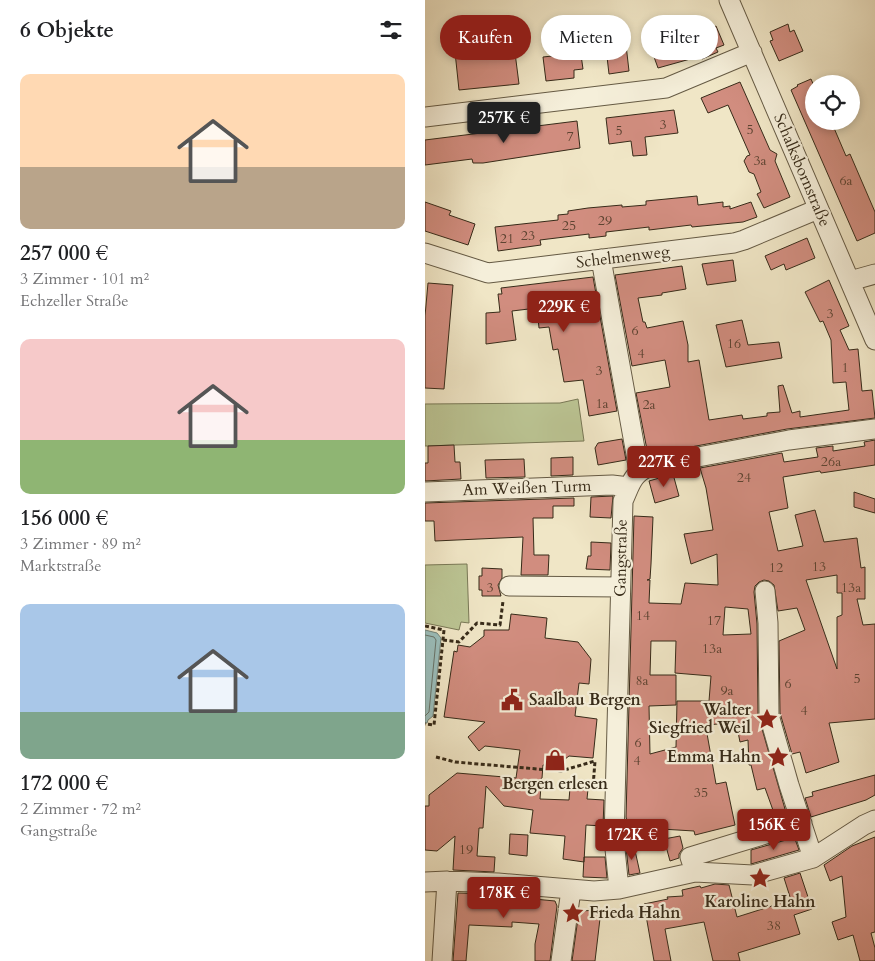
<!DOCTYPE html>
<html lang="de">
<meta charset="utf-8">
<style>
body{margin:0;font-family:Cardo,serif;background:#f2f2f2;color:#202124;height:100vh;display:flex;flex-direction:column;font-size:19px;white-space:nowrap}
*{box-sizing:border-box;margin:0}
p{font-size:16px;color:#757577}
.icon{flex:none;width:28px;height:28px;fill:none;stroke:currentColor;stroke-width:2;stroke-linecap:round;stroke-linejoin:round}
.map{position:relative;flex:1;overflow:hidden}
.drawer{display:flex;flex-direction:column;background:#fff;width:425px}
.drawer>*{flex:none}
.guide{position:absolute;left:15px;top:15px;width:360px;height:45px;display:flex;gap:10px}
.controls{position:absolute;left:380px;top:75px;display:grid;gap:10px}
.controls a{display:grid;place-items:center;width:55px;height:55px;border-radius:50%;background:#fff;box-shadow:0 2px 8px #0003;font-size:25px}
.price{position:absolute;translate:-50% -42px;padding:0 11px;border-radius:5px;background:#8f2418;color:#fff;font-size:16px;line-height:32px;filter:drop-shadow(0 1px 2px #0008)}
.price::after{content:'';position:absolute;left:50%;top:30px;width:15px;height:11px;margin-left:-8px;background:inherit;clip-path:polygon(0 0,100% 0,50% 100%)}
.price.active{background:#222;color:#fff}
ul{padding:0;list-style:none}
li{display:grid;align-content:center;gap:10px;height:265px;padding:0 20px}
li span{display:grid;place-items:center;height:155px;border-radius:10px;color:#555}
li>.icon{margin-inline-start:auto}
span .icon{width:90px;height:90px;fill:#fffc;stroke-width:1}
li b{font-size:21px}
h2{display:flex;justify-content:space-between;align-items:center;height:60px;padding:0 20px;font-size:21px}
.chip{padding:0 18px;border-radius:22px;background:#fff;box-shadow:0 2px 8px #0003;font-size:18px;line-height:45px}
.chip.active{background:#8f2418;color:#fff}
main{display:flex;flex:1;min-height:0}
.map>svg:first-child{display:block}
</style>
<main>
<section class="drawer">
<h2>6 Objekte<svg class="icon" aria-label="filters" viewBox="0 0 24 24"><path d="M4 7h16M4 17h16"/><circle cx="9" cy="7" r="2"/><circle cx="15" cy="17" r="2"/></svg></h2>
<ul>
<li><span style="background:linear-gradient(#ffd9b3 60%,#b9a48a 0)"><svg class="icon" aria-label="home" viewBox="0 0 24 24"><path d="M3 11l9-7 9 7M6 9v11h12V9"/></svg></span><div><b>257 000 €</b><p>3 Zimmer · 101 m²</p><p>Echzeller Straße</p></div></li>
<li><span style="background:linear-gradient(#f6c9c9 65%,#8fb573 0)"><svg class="icon" aria-label="home" viewBox="0 0 24 24"><path d="M3 11l9-7 9 7M6 9v11h12V9"/></svg></span><div><b>156 000 €</b><p>3 Zimmer · 89 m²</p><p>Marktstraße</p></div></li>
<li><span style="background:linear-gradient(#a9c7e8 70%,#7fa58c 0)"><svg class="icon" aria-label="home" viewBox="0 0 24 24"><path d="M3 11l9-7 9 7M6 9v11h12V9"/></svg></span><div><b>172 000 €</b><p>2 Zimmer · 72 m²</p><p>Gangstraße</p></div></li>
</ul>
</section>
<div class="map">
<svg width="450" height="961" viewBox="0 0 450 961">
<rect width="100%" height="100%" fill="#f0e6c6"/>
<filter id="stains"><feTurbulence type="fractalNoise" baseFrequency=".004" numOctaves="4"/><feColorMatrix values="0 0 0 0 .2 0 0 0 0 .09 0 0 0 0 .02 0 0 0 .5 -.17"/></filter>
<radialGradient id="worn" r=".72"><stop offset=".6" stop-color="#630" stop-opacity="0"/><stop offset="1" stop-color="#630" stop-opacity=".3"/></radialGradient>
<path fill="#bbc493" stroke="#797856" d="M 153,399 L 159,441 L 0,446 L 0,404 L 135,403 Z
M 42,564 L 44,623 L 36,622 L 34,630 L 0,623 L 0,565 Z"/>
<path fill="#9bbebb" stroke="#73837a" d="M 0,630 L 12,633 L 16,638 L 8,716 L 3,720 L 2,723 L 0,723 Z"/>
<g fill="none" stroke-linecap="round" stroke-linejoin="round">
<path stroke="#69746a" stroke-width="1" d="M 0,635 L 9,637 L 11,640 L 4,712 L 0,716"/>
</g>
<path fill="#d18d7f" stroke="#372b19" fill-rule="evenodd" d="M 363,24 L 365,32 L 369,30 L 378,51 L 354,61 L 345,41 L 348,40 L 345,32 Z
M 291,26 L 299,45 L 291,48 L 293,52 L 277,59 L 276,56 L 233,68 L 224,43 L 248,36 L 250,43 Z
M 89,45 L 94,84 L 34,90 L 30,52 Z
M 201,45 L 204,71 L 184,74 L 181,48 Z
M 146,54 L 147,56 L 156,55 L 158,69 L 149,70 L 149,78 L 121,81 L 118,57 Z
M 386,79 L 389,86 L 389,121 L 406,121 L 421,156 L 425,154 L 450,212 L 450,233 L 432,241 L 366,90 L 373,86 L 372,85 Z
M 315,82 L 345,150 L 352,154 L 350,161 L 365,197 L 339,208 L 332,194 L 336,192 L 329,174 L 324,172 L 319,161 L 322,156 L 325,155 L 303,105 L 283,113 L 276,98 Z
M 249,110 L 253,133 L 220,137 L 222,155 L 208,156 L 206,141 L 184,144 L 181,118 Z
M 152,121 L 155,148 L 58,163 L 48,163 L 47,159 L 0,165 L 0,140 Z
M 272,196 L 273,205 L 298,202 L 298,207 L 305,206 L 305,209 L 326,202 L 332,217 L 318,222 L 267,227 L 266,225 L 224,230 L 224,227 L 181,232 L 181,236 L 164,238 L 164,234 L 115,240 L 116,245 L 73,251 L 70,227 L 133,220 L 133,215 L 143,214 L 143,211 L 163,208 L 197,205 L 197,207 L 221,205 L 221,201 Z
M 0,202 L 26,211 L 24,215 L 50,224 L 43,245 L 0,231 Z
M 382,238 L 390,258 L 361,270 L 359,264 L 346,270 L 340,256 Z
M 308,260 L 311,281 L 282,285 L 277,264 Z
M 257,266 L 261,289 L 237,293 L 237,295 L 213,298 L 218,322 L 220,322 L 222,328 L 258,321 L 263,345 L 263,362 L 274,360 L 284,420 L 317,415 L 318,419 L 342,416 L 342,413 L 355,412 L 353,386 L 358,385 L 367,413 L 375,411 L 375,417 L 424,410 L 421,382 L 408,383 L 406,340 L 398,321 L 395,322 L 380,292 L 404,280 L 424,326 L 415,330 L 424,350 L 433,349 L 437,391 L 447,390 L 450,418 L 362,429 L 223,455 L 211,393 L 245,387 L 240,360 L 207,366 L 190,275 Z
M 168,277 L 192,411 L 164,416 L 158,380 L 139,382 L 133,349 L 128,350 L 124,327 L 114,328 L 112,308 L 87,311 L 91,340 L 61,344 L 61,313 L 75,312 L 73,294 L 77,294 L 76,288 Z
M 3,283 L 28,285 L 19,389 L 0,388 L 0,316 Z
M 317,320 L 323,345 L 354,342 L 357,358 L 301,367 L 291,325 Z
M 197,439 L 201,460 L 173,465 L 170,448 L 173,443 Z
M 450,440 L 450,465 L 396,473 L 395,471 L 358,477 L 363,508 L 344,512 L 353,551 L 378,546 L 370,515 L 390,510 L 399,542 L 432,538 L 436,568 L 440,567 L 440,599 L 432,599 L 438,625 L 450,624 L 450,719 L 404,723 L 414,762 L 381,773 L 375,752 L 367,754 L 355,713 L 354,641 L 380,630 L 372,608 L 353,611 L 349,585 L 344,581 L 339,580 L 334,582 L 330,586 L 329,592 L 332,624 L 333,715 L 362,816 L 325,827 L 325,815 L 331,818 L 349,813 L 340,788 L 332,790 L 326,765 L 324,765 L 323,740 L 315,742 L 311,722 L 283,725 L 283,728 L 281,728 L 291,784 L 301,782 L 310,825 L 270,835 L 269,831 L 203,827 L 201,817 L 209,516 L 228,517 L 226,564 L 225,579 L 222,580 L 225,580 L 224,603 L 256,604 L 260,583 L 293,585 L 292,554 L 266,564 L 259,534 L 288,530 L 281,488 L 275,468 L 357,453 L 359,462 L 393,457 L 391,448 L 408,446 L 408,451 L 440,446 L 439,442 ZM 412,575 L 412,593 L 417,593 L 417,615 L 412,617 L 412,669 L 381,580 ZM 300,607 L 323,609 L 326,634 L 298,635 ZM 226,641 L 251,641 L 250,673 L 286,676 L 284,701 L 252,701 L 251,747 L 225,754 L 224,706 L 251,705 L 251,675 L 225,675 Z
M 29,445 L 30,462 L 35,462 L 36,479 L 0,481 L 0,463 L 3,463 L 3,446 Z
M 148,457 L 148,475 L 126,476 L 126,458 Z
M 99,459 L 100,477 L 61,478 L 60,460 Z
M 248,474 L 254,496 L 230,503 L 224,481 Z
M 429,492 L 450,499 L 450,513 L 429,507 Z
M 188,496 L 186,518 L 165,517 L 166,497 Z
M 149,498 L 149,506 L 128,506 L 128,518 L 108,518 L 109,555 L 124,555 L 123,575 L 96,575 L 98,537 L 10,541 L 9,521 L 0,521 L 0,503 Z
M 166,542 L 186,543 L 185,570 L 161,569 L 163,556 L 166,556 Z
M 57,568 L 77,569 L 77,578 L 73,585 L 76,596 L 57,596 L 57,590 L 54,590 L 54,576 L 57,576 Z
M 86,614 L 122,618 L 120,638 L 153,642 L 166,659 L 164,684 L 154,683 L 150,716 L 172,719 L 168,758 L 144,756 L 131,766 L 118,765 L 117,778 L 107,786 L 116,786 L 115,799 L 144,800 L 145,788 L 163,789 L 162,799 L 179,800 L 178,826 L 161,825 L 159,862 L 138,859 L 140,836 L 105,833 L 108,810 L 79,806 L 61,786 L 58,828 L 54,828 L 52,856 L 70,857 L 69,872 L 28,870 L 30,836 L 12,851 L 0,850 L 0,806 L 4,806 L 4,795 L 32,773 L 91,778 L 95,750 L 60,746 L 54,751 L 43,737 L 60,722 L 19,717 L 29,651 L 32,652 L 33,645 L 45,647 L 59,636 L 59,630 L 84,630 Z
M 450,775 L 450,795 L 441,800 L 386,817 L 380,798 L 388,796 L 387,792 Z
M 85,834 L 103,835 L 102,856 L 84,854 Z
M 255,836 L 258,848 L 254,854 L 254,858 L 245,861 L 239,839 Z
M 450,837 L 450,932 L 446,933 L 450,948 L 450,961 L 435,961 L 428,935 L 413,940 L 407,922 L 421,917 L 417,876 L 405,881 L 399,865 L 427,846 Z
M 368,838 L 370,839 L 374,850 L 326,864 L 326,850 Z
M 209,846 L 215,873 L 204,875 L 201,847 Z
M 159,857 L 180,857 L 182,878 L 158,877 Z
M 375,873 L 387,909 L 369,915 L 375,934 L 313,953 L 315,961 L 288,961 L 279,922 L 240,929 L 246,961 L 229,961 L 219,904 L 243,899 L 242,897 L 258,896 L 257,890 L 275,886 L 276,888 L 290,884 L 304,885 L 312,917 L 366,900 L 359,878 Z
M 33,893 L 67,894 L 67,895 L 130,901 L 132,906 L 125,961 L 110,961 L 110,944 L 114,924 L 87,922 L 87,927 L 44,925 L 41,961 L 28,961 Z
M 176,910 L 170,961 L 147,961 L 154,911 Z"/>
<g fill="none" stroke-linecap="round" stroke-linejoin="round">
<g stroke="#655a44" stroke-width="21">
<path id="minor" d="M 304,0 L 450,340
M 0,117 L 241,88 L 327,52
M 0,253 L 63,273 L 309,243 L 319,240 L 393,209
M 176,259 L 214,471
M 425,281 L 450,274
M 0,492 L 187,485 L 204,487
M 84,586 L 195,587
M 340,591 L 343,623 L 344,715 L 364,785 L 388,858
M 270,872 L 265,857 L 377,823
M 0,882 L 22,881 L 73,883 L 169,891 L 194,889 L 270,872 L 328,875 L 388,858 L 439,825 L 450,820
M 194,889 L 189,839 L 198,501 C 206,484 206,475 225,466 L 364,440 L 450,429
M 17,961 L 22,881
M 136,961 L 146,890"/>
</g>
<path stroke="#372b19" stroke-width="3" stroke-dasharray="4 2.5" stroke-linecap="butt" d="M 0,626 L 19,630 L 9,725 L 0,724
M 18,640 L 34,642 L 52,623 L 75,625 L 78,601
M 11,757 L 30,762 L 136,771 L 170,761 L 168,787 L 175,787"/>
<use href="#minor" stroke="#f5efda" stroke-width="19"/>
</g>
<defs>
<g id="civic-bare" transform="scale(1.725)"><path d="M-.6-6.5H3V-4.5H.6V-3L4-1V1h2V6H-6V1h2V-1L-.6-3ZM-1.2 2.5V6h2.4V2.5Z" fill="#8f2418" stroke="#f5efda" stroke-width="2.5" paint-order="stroke"/></g>
<g id="sight-bare" transform="scale(1.725)"><path d="M0-6L1.8-2.2L6-1.7L2.9 1.2L3.7 5.4L0 3.3L-3.7 5.4L-2.9 1.2L-6-1.7L-1.8-2.2Z" fill="#8f2418" stroke="#f5efda" stroke-width="2.5" paint-order="stroke"/></g>
<g id="shop-bare" transform="scale(1.725)"><path d="M-5-2.5h2.3a2.7 3.5 0 0 1 5.4 0H5L5.5 6h-11ZM-1.5-2.5h3a1.5 2.3 0 0 0-3 0Z" fill="#8f2418" stroke="#f5efda" stroke-width="2.5" paint-order="stroke"/></g>
</defs>
<g fill-rule="evenodd">
<use href="#civic-bare" x="87" y="700"/>
<use href="#sight-bare" x="342" y="719"/>
<use href="#sight-bare" x="353" y="757"/>
<use href="#shop-bare" x="130" y="760"/>
<use href="#sight-bare" x="335" y="878"/>
<use href="#sight-bare" x="148" y="913"/>
</g>
<g text-anchor="middle" dominant-baseline="central" stroke-width="4.5" stroke-linejoin="round" paint-order="stroke">
<g font-size="14" fill="#5e4432">
<text x="238" y="124">3</text>
<text x="325" y="129">5</text>
<text x="194" y="130">5</text>
<text x="145" y="136">7</text>
<text x="335" y="160">3a</text>
<text x="421" y="180">6a</text>
<text x="180" y="220">29</text>
<text x="144" y="225">25</text>
<text x="103" y="235">23</text>
<text x="82" y="238">21</text>
<text x="405" y="313">3</text>
<text x="210" y="330">6</text>
<text x="309" y="343">16</text>
<text x="216" y="353">4</text>
<text x="420" y="367">1</text>
<text x="174" y="370">3</text>
<text x="177" y="403">1a</text>
<text x="224" y="404">2a</text>
<text x="406" y="461">26a</text>
<text x="319" y="477">24</text>
<text x="394" y="566">13</text>
<text x="351" y="567">12</text>
<text x="65" y="587">3</text>
<text x="426" y="587">13a</text>
<text x="218" y="615">14</text>
<text x="289" y="620">17</text>
<text x="287" y="648">13a</text>
<text x="432" y="678">5</text>
<text x="217" y="680">8a</text>
<text x="363" y="683">6</text>
<text x="302" y="690">9a</text>
<text x="379" y="710">4</text>
<text x="213" y="742">6</text>
<text x="212" y="760">4</text>
<text x="276" y="792">35</text>
<text x="41" y="849">19</text>
<text x="349" y="925">38</text>
</g>
<g font-size="16" fill="#372b19" stroke="#f5efda">
<text transform="translate(377 170) rotate(67)">Schalksbornstraße</text>
<text transform="translate(198 257) rotate(-7)">Schelmenweg</text>
<text transform="translate(102 488) rotate(-2)">Am Weißen Turm</text>
<text transform="translate(196 558) rotate(-89)">Gangstraße</text>
</g>
<g font-size="16" font-weight="bold" fill="#372b19" stroke="#f5efda" text-anchor="start">
<text x="104" y="700">Saalbau Bergen</text>
<text x="326" y="710" text-anchor="end">Walter<tspan x="326" dy="18">Siegfried Weil</tspan></text>
<text x="336" y="757" text-anchor="end">Emma Hahn</text>
<text x="130" y="784" text-anchor="middle">Bergen erlesen</text>
<text x="335" y="902" text-anchor="middle">Karoline Hahn</text>
<text x="164" y="913">Frieda Hahn</text>
</g>
</g>
<rect width="100%" height="100%" filter="url(#stains)"/>
<rect width="100%" height="100%" fill="url(#worn)"/>
</svg>
<div class="controls">
<a><svg class="icon" aria-label="locate" viewBox="0 0 24 24"><circle cx="12" cy="12" r="6"/><path d="M12 2v4M12 18v4M2 12h4M18 12h4"/></svg></a>
</div>
<b class="price active" style="left:79px;top:144px">257K €</b>
<b class="price" style="left:139px;top:333px">229K €</b>
<b class="price" style="left:239px;top:488px">227K €</b>
<b class="price" style="left:349px;top:851px">156K €</b>
<b class="price" style="left:207px;top:861px">172K €</b>
<b class="price" style="left:79px;top:919px">178K €</b>
<div class="guide">
<a class="chip active">Kaufen</a>
<a class="chip">Mieten</a>
<a class="chip">Filter</a>
</div>
</div>
</main>
